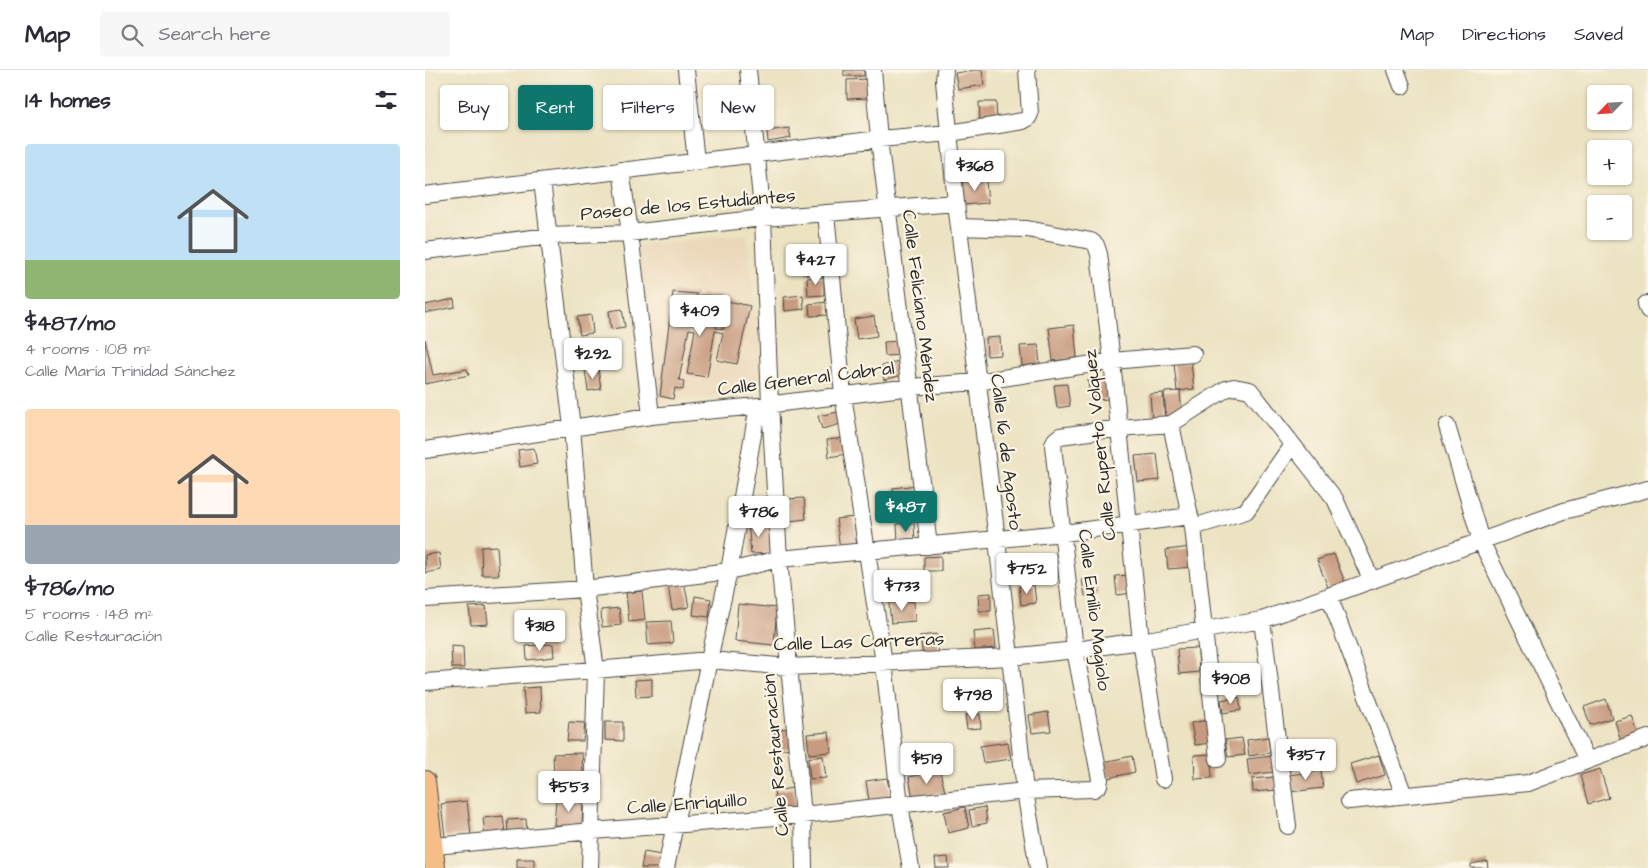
<!DOCTYPE html>
<meta charset="utf-8">
<style>
body{margin:0;font-family:"Architects Daughter",sans-serif;background:#f7f7f7;color:#2b2b33;height:100vh;display:flex;flex-direction:column;font-size:19px;white-space:nowrap}
*{box-sizing:border-box;margin:0}
p{font-size:16px;color:#7c7c81}
.icon{flex:none;width:28px;height:28px;fill:none;stroke:currentColor;stroke-width:2;stroke-linecap:round;stroke-linejoin:round}
.map{position:relative;flex:1;overflow:hidden}
.drawer{display:flex;flex-direction:column;background:#fff;width:425px}
.drawer>*{flex:none}
.hud{position:absolute;left:15px;top:15px;width:475px;height:45px;display:flex;gap:10px}
.needle{width:32px;rotate:245deg}
.buttons{position:absolute;left:1162px;top:15px;display:grid;gap:10px}
.buttons a{display:grid;place-items:center;width:45px;height:45px;border-radius:5px;background:#fff;box-shadow:0 1px 4px #0004;font-size:25px}
.price{position:absolute;translate:-50% -42px;padding:0 11px;border-radius:5px;background:#fff;color:#222;font-size:16px;line-height:32px;filter:drop-shadow(0 1px 2px #0008)}
.price::after{content:'';position:absolute;left:50%;top:30px;width:15px;height:11px;margin-left:-8px;background:inherit;clip-path:polygon(0 0,100% 0,50% 100%)}
.price.selected{background:#0f766e;color:#fff}
ul{padding:0;list-style:none}
li{display:grid;align-content:center;gap:10px;height:265px;padding:0 25px}
li span{display:grid;place-items:center;height:155px;border-radius:5px;color:#555}
li>.icon{margin-inline-start:auto}
span .icon{width:90px;height:90px;fill:#fffc;stroke-width:1}
li b{font-size:21px}
h2{display:flex;justify-content:space-between;align-items:center;height:60px;padding:0 25px;font-size:21px}
.tag{padding:0 18px;border-radius:5px;background:#fff;box-shadow:0 1px 4px #0004;font-size:18px;line-height:45px}
.tag.selected{background:#0f766e;color:#fff}
header{display:flex;align-items:center;gap:30px;box-sizing:border-box;height:70px;padding:0 25px;background:#fff;border-bottom:1px solid #e1e1e2}
header strong{font-size:24px}
nav{display:flex;gap:28px;margin-inline-start:auto;font-size:18px}
.search{width:350px;height:45px;background:#f7f7f7;display:flex;align-items:center;gap:12px;box-sizing:border-box;padding:0 18px;border-radius:5px;color:#7c7c81;font-size:19px}
main{display:flex;flex:1;min-height:0}
.map>svg:first-child{display:block}
</style>
<header>
<strong>Map</strong>
<div class="search"><svg class="icon" aria-label="search" viewBox="0 0 24 24"><circle cx="10" cy="10" r="6"/><path d="M15 15l6 6"/></svg>Search here</div>
<nav><a>Map</a><a>Directions</a><a>Saved</a></nav>
</header>
<main>
<section class="drawer">
<h2>14 homes<svg class="icon" aria-label="filters" viewBox="0 0 24 24"><path d="M4 7h16M4 17h16"/><circle cx="9" cy="7" r="2"/><circle cx="15" cy="17" r="2"/></svg></h2>
<ul>
<li><span style="background:linear-gradient(#bfe0f5 75%,#8fb573 0)"><svg class="icon" aria-label="home" viewBox="0 0 24 24"><path d="M3 11l9-7 9 7M6 9v11h12V9"/></svg></span><div><b>$487/mo</b><p>4 rooms · 108 m²</p><p>Calle María Trinidad Sánchez</p></div></li>
<li><span style="background:linear-gradient(#ffd9b3 75%,#9aa5b1 0)"><svg class="icon" aria-label="home" viewBox="0 0 24 24"><path d="M3 11l9-7 9 7M6 9v11h12V9"/></svg></span><div><b>$786/mo</b><p>5 rooms · 148 m²</p><p>Calle Restauración</p></div></li>
</ul>
</section>
<div class="map">
<svg width="1223" height="798" viewBox="0 0 1223 798">
<rect width="100%" height="100%" fill="#fcf5e5"/>
<filter id="ink" filterUnits="userSpaceOnUse"><feTurbulence type="fractalNoise" baseFrequency=".02" numOctaves="2"/><feDisplacementMap in="SourceGraphic" scale="10" xChannelSelector="R" yChannelSelector="G"/><feConvolveMatrix kernelMatrix="1 2 1 2 8 2 1 2 1" color-interpolation-filters="sRGB"/></filter>
<filter id="wash" filterUnits="userSpaceOnUse"><feTurbulence type="fractalNoise" baseFrequency=".0096" numOctaves="4" result="noise"/><feDisplacementMap in="SourceGraphic" scale="20" xChannelSelector="R" yChannelSelector="G"/><feGaussianBlur stdDeviation="1.12" result="paint"/><feColorMatrix in="noise" values="0 0 0 0 0 0 0 0 0 0 0 0 0 0 0 0 0 1.4 0 .05"/><feComposite in="paint" operator="in"/></filter>
<g filter="url(#wash)">
<rect width="100%" height="100%" fill="#ece3c3"/>
<path fill="#ebd8ba" d="M 322,164 L 339,319 L 221,335 L 203,177 Z"/>
<g id="blocks">
<path fill="#c89b80" d="M 419,0 L 439,0 L 439,6 L 419,6 Z
M 551,0 L 557,0 L 559,15 L 533,19 L 530,3 Z
M 443,9 L 443,28 L 422,29 L 422,10 Z
M 257,29 L 260,55 L 233,58 L 229,33 Z
M 554,32 L 571,32 L 572,50 L 555,51 Z
M 364,58 L 366,68 L 343,72 L 342,61 Z
M 561,110 L 563,133 L 538,135 L 536,112 Z
M 395,184 L 397,203 L 381,205 L 378,186 Z
M 399,207 L 399,225 L 383,226 L 382,208 Z
M 248,222 L 272,224 L 265,254 L 270,255 L 275,225 L 295,226 L 291,258 L 299,259 L 303,231 L 325,236 L 312,294 L 292,290 L 298,263 L 290,261 L 282,307 L 262,304 L 270,260 L 264,259 L 254,310 L 259,311 L 258,320 L 250,318 L 248,329 L 235,326 Z
M 378,225 L 379,239 L 360,241 L 359,227 Z
M 29,229 L 30,237 L 0,243 L 0,235 Z
M 402,232 L 403,245 L 385,246 L 384,234 Z
M 197,239 L 200,257 L 186,259 L 184,241 Z
M 166,245 L 168,263 L 155,265 L 152,247 Z
M 449,246 L 452,266 L 432,269 L 429,249 Z
M 649,255 L 652,288 L 628,291 L 624,258 Z
M 575,267 L 576,285 L 562,286 L 561,268 Z
M 0,269 L 8,305 L 42,299 L 44,305 L 0,314 Z
M 475,271 L 476,285 L 460,286 L 459,272 Z
M 613,275 L 615,294 L 597,296 L 595,276 Z
M 474,291 L 477,305 L 459,310 L 456,296 Z
M 766,292 L 769,319 L 752,321 L 749,293 Z
M 173,298 L 176,319 L 163,321 L 160,300 Z
M 684,308 L 685,329 L 665,330 L 663,310 Z
M 642,314 L 645,336 L 632,338 L 629,315 Z
M 755,321 L 757,345 L 741,346 L 739,322 Z
M 738,323 L 740,350 L 727,351 L 725,324 Z
M 413,342 L 416,354 L 397,359 L 393,346 Z
M 420,368 L 422,384 L 404,387 L 402,370 Z
M 109,378 L 112,394 L 95,397 L 93,380 Z
M 732,384 L 735,410 L 713,412 L 710,386 Z
M 492,415 L 494,433 L 470,435 L 468,418 Z
M 379,428 L 381,449 L 365,451 L 363,429 Z
M 429,447 L 432,477 L 415,479 L 411,449 Z
M 343,451 L 346,483 L 326,484 L 323,452 Z
M 489,453 L 490,471 L 473,473 L 472,454 Z
M 72,476 L 74,505 L 57,505 L 56,477 Z
M 766,477 L 768,497 L 743,499 L 741,480 Z
M 14,483 L 16,500 L 0,503 L 0,485 Z
M 909,484 L 921,515 L 905,522 L 892,490 Z
M 516,486 L 516,501 L 499,501 L 499,487 Z
M 706,505 L 708,523 L 692,525 L 690,506 Z
M 670,507 L 673,524 L 660,526 L 657,510 Z
M 259,512 L 264,537 L 247,540 L 243,515 Z
M 609,515 L 611,533 L 596,535 L 594,516 Z
M 217,521 L 220,550 L 204,552 L 201,523 Z
M 566,523 L 566,541 L 554,541 L 553,524 Z
M 270,526 L 286,529 L 284,547 L 268,545 Z
M 489,531 L 490,551 L 466,553 L 464,533 Z
M 313,534 L 352,538 L 349,575 L 310,571 Z
M 61,536 L 63,554 L 46,555 L 44,537 Z
M 194,538 L 196,555 L 177,557 L 176,540 Z
M 246,551 L 248,573 L 223,575 L 221,552 Z
M 569,560 L 571,578 L 550,580 L 548,562 Z
M 512,564 L 514,584 L 498,586 L 495,566 Z
M 128,574 L 129,587 L 102,590 L 101,576 Z
M 26,576 L 38,577 L 39,598 L 27,598 Z
M 773,578 L 774,602 L 754,604 L 752,579 Z
M 227,609 L 227,626 L 211,627 L 210,610 Z
M 115,617 L 116,642 L 100,643 L 98,618 Z
M 814,627 L 816,640 L 798,643 L 796,630 Z
M 1181,629 L 1187,648 L 1165,655 L 1159,637 Z
M 623,642 L 626,661 L 607,663 L 604,645 Z
M 555,644 L 556,658 L 542,659 L 540,645 Z
M 1207,646 L 1215,670 L 1197,675 L 1190,651 Z
M 783,650 L 786,673 L 770,675 L 766,653 Z
M 144,652 L 160,653 L 158,671 L 142,671 Z
M 180,652 L 198,652 L 198,671 L 180,670 Z
M 365,658 L 367,678 L 351,680 L 349,660 Z
M 404,662 L 406,682 L 384,684 L 382,664 Z
M 843,667 L 845,683 L 824,686 L 822,670 Z
M 817,668 L 820,685 L 803,687 L 800,670 Z
M 583,672 L 586,689 L 558,693 L 555,676 Z
M 157,683 L 158,705 L 129,706 L 128,684 Z
M 786,684 L 787,708 L 770,709 L 769,685 Z
M 954,685 L 960,705 L 931,714 L 925,694 Z
M 398,686 L 401,708 L 385,709 L 383,688 Z
M 707,686 L 710,702 L 683,708 L 679,692 Z
M 847,686 L 849,702 L 824,705 L 822,689 Z
M 1175,699 L 1184,728 L 1163,734 L 1155,705 Z
M 515,701 L 520,722 L 488,728 L 484,707 Z
M 896,701 L 898,718 L 865,722 L 863,705 Z
M 850,707 L 852,720 L 828,722 L 827,709 Z
M 462,708 L 466,728 L 444,731 L 441,711 Z
M 144,711 L 159,711 L 159,728 L 144,728 Z
M 368,718 L 371,740 L 352,742 L 349,721 Z
M 131,729 L 158,731 L 157,756 L 129,755 Z
M 42,731 L 46,765 L 20,767 L 16,734 Z
M 540,737 L 544,758 L 523,763 L 519,742 Z
M 560,737 L 562,753 L 547,756 L 544,740 Z
M 78,746 L 80,763 L 60,765 L 58,748 Z
M 101,749 L 102,762 L 83,763 L 82,750 Z
M 219,782 L 242,786 L 240,798 L 216,798 Z
M 523,787 L 524,798 L 511,798 L 510,788 Z
M 92,789 L 109,789 L 109,798 L 92,798 Z
M 1062,791 L 1063,798 L 1046,798 L 1046,794 Z"/>
</g>
</g>
<g filter="url(#ink)">
<use href="#blocks" fill-opacity="0" stroke="#484742" stroke-width="1"/>
<g fill="none" stroke-linecap="round" stroke-linejoin="round">
<g stroke="#484742" stroke-width="18">
<path id="minor" d="M 261,0 L 271,91
M 323,0 L 338,148 L 345,334 L 354,489 L 378,745 L 379,798
M 448,0 L 454,69 L 504,476
M 520,0 L 519,11 L 531,133 L 572,470 L 600,721 L 613,798
M 971,0 L 977,16
M 196,100 L 205,163 L 226,346
M 117,111 L 147,357 L 160,519 L 171,600 L 165,798
M 0,125 L 454,69 L 525,63 L 598,51 L 603,48 L 605,44 L 602,0
M 401,143 L 418,325 L 459,593 L 475,735 L 486,798
M 534,157 L 602,159 L 666,171 L 671,175 L 674,184 L 687,291 L 716,571 L 738,709
M 0,181 L 124,166 L 205,163 L 338,148 L 531,133
M 1221,234 L 1223,240
M 746,354 L 765,446 L 768,457 L 793,689
M 1022,356 L 1056,471 L 1162,690
M 0,380 L 226,346 L 333,336 L 486,317 L 552,312 L 687,291 L 768,284
M 768,457 L 821,441 L 867,375
M 904,526 L 979,725
M 0,529 L 160,519 L 304,501 L 354,489 L 639,463 L 765,446
M 837,550 L 863,756
M 0,612 L 171,600 L 284,590 L 364,597 L 586,587 L 650,580 L 716,571 L 837,550 L 1139,441 L 1223,419
M 924,731 L 1103,713 L 1223,668
M 0,777 L 167,761 L 378,745 L 600,721 L 669,719 L 674,715 L 675,709 L 650,580 L 628,375 L 630,370 L 635,366 L 694,358 L 746,354 L 801,319 L 809,317 L 825,320 L 910,429 L 947,511
M 241,798 L 284,590 L 304,501 L 333,336"/>
</g>
<g stroke="#484742" stroke-width="22">
<path id="major" d="M 0,711 L 10,798"/>
</g>
<use href="#minor" stroke="#fff" stroke-width="16"/>
<use href="#major" stroke="#f6be87" stroke-width="20"/>
</g>
</g>
<g text-anchor="middle" dominant-baseline="central" stroke-width="4.5" stroke-linejoin="round" paint-order="stroke">
<g font-size="19" fill="#2b2b2b" stroke="#fcf5e5">
<text transform="translate(263 135) rotate(-5)">Paseo de los Estudiantes</text>
<text transform="translate(495 236) rotate(83)">Calle Feliciano Méndez</text>
<text transform="translate(381 309) rotate(-7)">Calle General Cabral</text>
<text transform="translate(675 375) rotate(-96)">Calle Ruperto Volquez</text>
<text transform="translate(581 382) rotate(83)">Calle 16 de Agosto</text>
<text transform="translate(669 540) rotate(83)">Calle Emilio Magiolo</text>
<text transform="translate(434 572) rotate(-2)">Calle Las Carreras</text>
<text transform="translate(351 685) rotate(-95)">Calle Restauración</text>
<text transform="translate(262 734) rotate(-4)">Calle Enriquillo</text>
</g>
</g>
</svg>
<div class="buttons">
<a><svg class="needle" viewBox="-14 -14 28 28"><path d="M0-13l5 13h-10z" fill="#e53935"/><path d="M0 13l5-13h-10z" fill="#7c7c81"/></svg></a>
<a>+</a>
<a>−</a>
</div>
<b class="price" style="left:550px;top:122px">$368</b>
<b class="price" style="left:391px;top:216px">$427</b>
<b class="price" style="left:275px;top:267px">$409</b>
<b class="price" style="left:168px;top:310px">$292</b>
<b class="price selected" style="left:481px;top:463px">$487</b>
<b class="price" style="left:334px;top:468px">$786</b>
<b class="price" style="left:602px;top:525px">$752</b>
<b class="price" style="left:477px;top:542px">$733</b>
<b class="price" style="left:115px;top:582px">$318</b>
<b class="price" style="left:806px;top:635px">$908</b>
<b class="price" style="left:548px;top:651px">$798</b>
<b class="price" style="left:881px;top:711px">$357</b>
<b class="price" style="left:502px;top:715px">$519</b>
<b class="price" style="left:144px;top:743px">$553</b>
<div class="hud">
<a class="tag">Buy</a>
<a class="tag selected">Rent</a>
<a class="tag">Filters</a>
<a class="tag">New</a>
</div>
</div>
</main>
